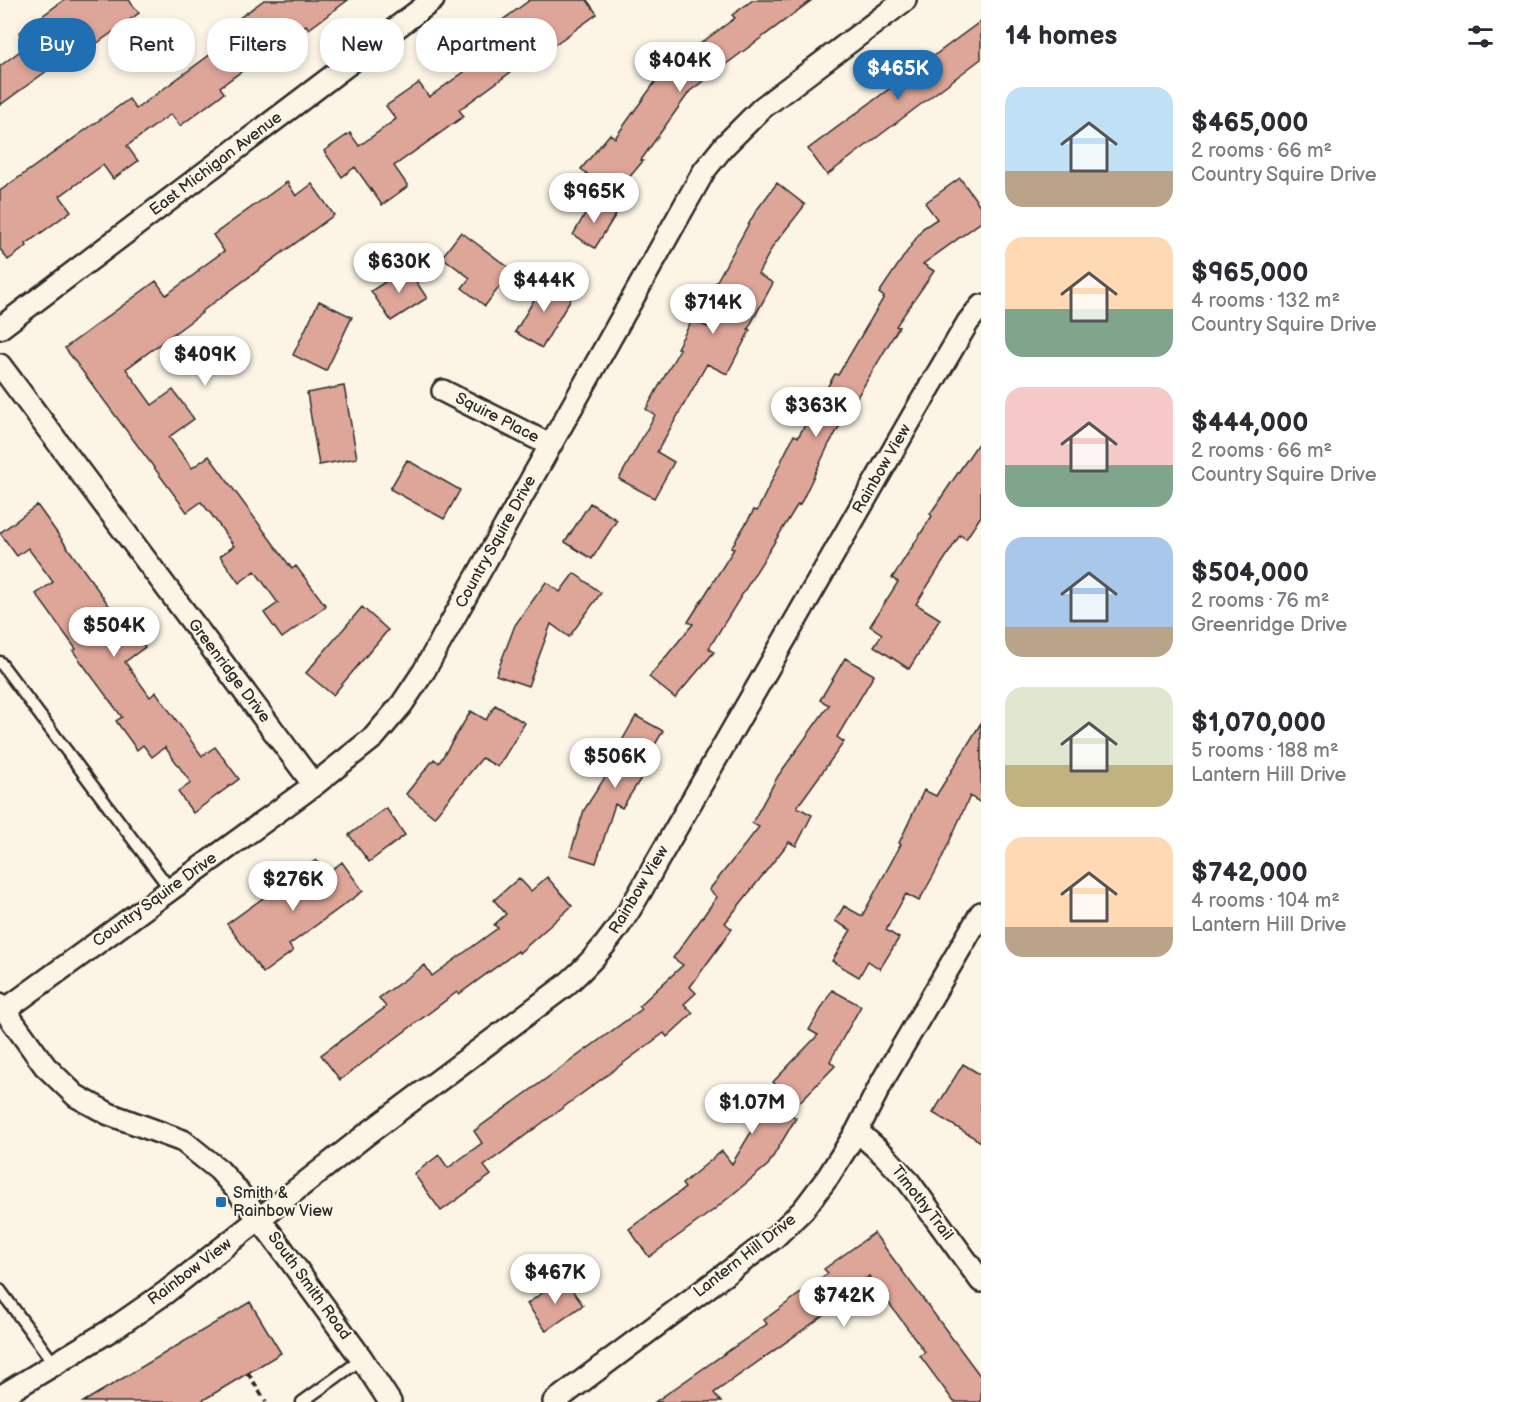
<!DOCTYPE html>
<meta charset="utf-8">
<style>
body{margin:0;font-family:"Balsamiq Sans",sans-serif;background:#f2f2f3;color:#2b2b33;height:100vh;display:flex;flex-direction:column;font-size:22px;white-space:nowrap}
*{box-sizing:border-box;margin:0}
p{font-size:20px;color:#7c7c81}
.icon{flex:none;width:33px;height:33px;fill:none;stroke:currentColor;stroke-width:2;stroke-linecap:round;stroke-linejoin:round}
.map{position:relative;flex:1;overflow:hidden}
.details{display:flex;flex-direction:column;background:#fff;width:540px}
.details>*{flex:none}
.top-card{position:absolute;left:18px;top:18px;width:570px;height:54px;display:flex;gap:12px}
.price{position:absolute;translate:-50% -51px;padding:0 14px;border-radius:21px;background:#fff;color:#222;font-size:20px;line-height:39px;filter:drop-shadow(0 2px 3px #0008)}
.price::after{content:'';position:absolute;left:50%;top:36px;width:18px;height:14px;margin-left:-9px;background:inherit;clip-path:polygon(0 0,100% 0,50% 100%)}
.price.selected{background:#1f6fb2;color:#fff}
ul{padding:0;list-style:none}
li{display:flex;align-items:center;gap:18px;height:150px;padding:0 24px}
li span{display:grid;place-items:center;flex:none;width:168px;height:120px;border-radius:18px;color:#555}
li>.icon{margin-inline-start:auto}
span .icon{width:72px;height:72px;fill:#fffc;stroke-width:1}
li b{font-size:26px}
h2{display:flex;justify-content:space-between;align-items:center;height:72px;padding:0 24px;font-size:26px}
.pill{padding:0 21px;border-radius:24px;background:#fff;box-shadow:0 3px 9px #0003;font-size:21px;line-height:54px}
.pill.selected{background:#1f6fb2;color:#fff}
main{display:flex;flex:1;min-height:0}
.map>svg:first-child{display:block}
</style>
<main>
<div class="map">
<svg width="981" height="1402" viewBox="0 0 981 1402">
<rect width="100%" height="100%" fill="#fcf5e5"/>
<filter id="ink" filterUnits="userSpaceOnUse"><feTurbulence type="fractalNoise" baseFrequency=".0167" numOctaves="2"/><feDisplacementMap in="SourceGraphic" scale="12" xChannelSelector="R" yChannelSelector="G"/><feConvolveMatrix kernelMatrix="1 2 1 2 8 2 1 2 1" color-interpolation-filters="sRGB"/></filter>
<g filter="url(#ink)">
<path fill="#dea698" stroke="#2b2b2b" stroke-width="1.5" d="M 64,0 L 129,0 L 139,13 L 96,44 L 92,38 L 0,105 L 0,66 L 28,45 L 19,33 Z
M 264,0 L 348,0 L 309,29 L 306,25 L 220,87 L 224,93 L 180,126 L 171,114 L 127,146 L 138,161 L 113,179 L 103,165 L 60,196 L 71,211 L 26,244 L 27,246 L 8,260 L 0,249 L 0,191 L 129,99 L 136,109 L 219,48 L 212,38 Z
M 530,0 L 587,0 L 597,14 L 550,48 L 548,45 L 459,110 L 464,116 L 394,166 L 408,186 L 382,205 L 355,167 L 342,177 L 324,151 L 350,133 L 359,146 L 396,119 L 386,106 L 419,83 L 429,97 L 464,72 L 453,56 Z
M 753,0 L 812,0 L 690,91 L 641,160 L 643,161 L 606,205 L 588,193 L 596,181 L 581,169 L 610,134 L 615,138 L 663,71 L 735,18 L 732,15 Z
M 981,21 L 981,59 L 827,175 L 808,149 Z
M 960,178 L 981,207 L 981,222 L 923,264 L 934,271 L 896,326 L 899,327 L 829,444 L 800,505 L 798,504 L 709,648 L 714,652 L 675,698 L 649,677 L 693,624 L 688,622 L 734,549 L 731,548 L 754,510 L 757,511 L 794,435 L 798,437 L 835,374 L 838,375 L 884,297 L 879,293 L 923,228 L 937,219 L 925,203 Z
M 287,182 L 296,196 L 312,184 L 334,215 L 201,312 L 202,313 L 126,369 L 152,405 L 173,390 L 194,419 L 169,437 L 192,468 L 209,456 L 292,569 L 296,566 L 326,606 L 282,638 L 264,613 L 278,603 L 255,571 L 239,583 L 220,556 L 234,546 L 211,514 L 201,502 L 187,512 L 65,348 L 156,281 L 166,295 L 199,271 L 198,270 L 224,251 L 213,235 Z
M 777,183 L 805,205 L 773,246 L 758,274 L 773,283 L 748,329 L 750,330 L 727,374 L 707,364 L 657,452 L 674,462 L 654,498 L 619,479 L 655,415 L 646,409 L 680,349 L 677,348 L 692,320 L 707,327 L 725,295 L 713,288 L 756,211 Z
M 593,200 L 616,214 L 595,248 L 573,235 Z
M 461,232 L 512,270 L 485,306 L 462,288 L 470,278 L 442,257 Z
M 407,268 L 427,298 L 391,321 L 371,291 Z
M 551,271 L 551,282 L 573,295 L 542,348 L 515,332 Z
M 319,301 L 352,317 L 326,371 L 293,355 Z
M 344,386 L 357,458 L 319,465 L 307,393 Z
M 981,439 L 981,516 L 966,539 L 960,535 L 916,604 L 940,619 L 909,669 L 874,646 L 882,634 L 870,626 L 898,582 L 892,578 L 932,516 L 930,514 Z
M 407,460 L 460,490 L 444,519 L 390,489 Z
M 590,503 L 617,520 L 592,559 L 565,542 Z
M 37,505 L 118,618 L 122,615 L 145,647 L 125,662 L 150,697 L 156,692 L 202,756 L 215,747 L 239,779 L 193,813 L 178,792 L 191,783 L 165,747 L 152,757 L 143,745 L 137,750 L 116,721 L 122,717 L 73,651 L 76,649 L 36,594 L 53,582 L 28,548 L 17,556 L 0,533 Z
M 574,573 L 601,593 L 569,637 L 551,624 L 528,686 L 496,675 L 515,625 L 546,582 L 560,592 Z
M 362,607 L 388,630 L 333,695 L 306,673 Z
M 845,658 L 874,675 L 837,737 L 844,742 L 797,807 L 812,815 L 796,846 L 789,842 L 725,923 L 732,929 L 690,987 L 696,993 L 684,1004 L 693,1013 L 667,1037 L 664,1033 L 484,1166 L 491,1175 L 441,1211 L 414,1174 L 439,1155 L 448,1168 L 482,1143 L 474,1131 L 642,1009 L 639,1006 L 683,965 L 673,958 L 717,897 L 709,890 L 759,827 L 752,823 L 778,776 L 829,705 L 820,700 Z
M 495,705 L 525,723 L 498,767 L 482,758 L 434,817 L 406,794 L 434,759 L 439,763 L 471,711 L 486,720 Z
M 636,716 L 663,731 L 639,772 L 643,775 L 622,808 L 615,804 L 596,863 L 570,855 L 584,810 L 623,749 L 619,746 Z
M 981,723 L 981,803 L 970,796 L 936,871 L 919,901 L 906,894 L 886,930 L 899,938 L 880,969 L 868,961 L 859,977 L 832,961 L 851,930 L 835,921 L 844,906 L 862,916 L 901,844 L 899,843 L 924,790 L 936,796 Z
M 386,808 L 405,835 L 369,862 L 349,835 Z
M 316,860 L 326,874 L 342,862 L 363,891 L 289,945 L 293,951 L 263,973 L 227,924 Z
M 547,877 L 572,906 L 519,953 L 518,951 L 459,994 L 457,992 L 340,1080 L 321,1055 L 386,1007 L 379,998 L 425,965 L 432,976 L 498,928 L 494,925 L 506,914 L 494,900 L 519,878 L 531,891 Z
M 832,990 L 861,1006 L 830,1061 L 835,1066 L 789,1113 L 796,1118 L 768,1165 L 715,1209 L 649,1257 L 629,1229 L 685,1188 L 682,1184 L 722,1151 L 732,1164 L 778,1087 L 773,1082 L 818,1035 L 809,1030 Z
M 963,1064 L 981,1075 L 981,1142 L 933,1113 Z
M 874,1233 L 981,1377 L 981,1402 L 954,1402 L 920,1356 L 925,1352 L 869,1276 L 824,1310 L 827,1313 L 714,1393 L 721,1402 L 655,1402 L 767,1324 L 764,1320 L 828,1273 L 824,1269 Z
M 563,1278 L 583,1305 L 546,1331 L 527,1304 Z
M 250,1302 L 281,1353 L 248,1373 L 200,1402 L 83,1402 Z"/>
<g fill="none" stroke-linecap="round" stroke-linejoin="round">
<g stroke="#2b2b2b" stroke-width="15">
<path id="lane" d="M 0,662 L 170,889
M 0,1290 L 55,1365
M 302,1402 L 362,1359"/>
</g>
<g stroke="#2b2b2b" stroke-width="26">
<path id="street" d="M 0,328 L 433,0
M 0,365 L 314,785
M 443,391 L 550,445
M 0,1004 L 45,1066 L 76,1096 L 109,1114 L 183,1141 L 219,1170 L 236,1189 L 274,1238 L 362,1359 L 390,1402
M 5,1010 L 314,785 L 374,737 L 402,704 L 424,671 L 704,171 L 724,146 L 762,108 L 905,0
M 857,1131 L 884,1155 L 909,1182 L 981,1281
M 0,1397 L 116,1327 L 165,1293 L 367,1134 L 566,985 C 608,948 629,914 655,865 L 918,407 L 968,322 L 981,306
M 554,1402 L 775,1237 L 803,1210 L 828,1177 L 857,1131 L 883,1080 L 981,913"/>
</g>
<path stroke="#2b2b2b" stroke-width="4" stroke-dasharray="6 4.5" stroke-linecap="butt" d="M 248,1373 L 266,1402"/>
<use href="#lane" stroke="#fcf5e5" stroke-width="10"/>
<use href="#street" stroke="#fcf5e5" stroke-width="21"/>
</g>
</g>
<rect fill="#1f6fb2" stroke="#fcf5e5" stroke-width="2" x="215" y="1196" width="12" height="12" rx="3"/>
<g text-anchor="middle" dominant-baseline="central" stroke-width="4.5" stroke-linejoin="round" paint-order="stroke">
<g font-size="16" fill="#2b2b2b" stroke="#fcf5e5">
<text transform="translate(216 164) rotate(-37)">East Michigan Avenue</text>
<text transform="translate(497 418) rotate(27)">Squire Place</text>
<text transform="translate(882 469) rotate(-60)">Rainbow View</text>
<text transform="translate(496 542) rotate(-61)">Country Squire Drive</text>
<text transform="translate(229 671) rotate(53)">Greenridge Drive</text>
<text transform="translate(639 890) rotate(-59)">Rainbow View</text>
<text transform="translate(155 900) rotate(-36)">Country Squire Drive</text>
<text transform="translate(922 1203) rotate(52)">Timothy Trail</text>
<text transform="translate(745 1256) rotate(-38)">Lantern Hill Drive</text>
<text transform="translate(190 1272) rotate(-37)">Rainbow View</text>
<text transform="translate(309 1286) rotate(54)">South Smith Road</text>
</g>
<g font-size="16" fill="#2b2b2b" stroke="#fcf5e5" text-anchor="start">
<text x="233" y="1193">Smith &amp;<tspan x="233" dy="18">Rainbow View</tspan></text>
</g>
</g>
</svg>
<b class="price" style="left:680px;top:93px">$404K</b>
<b class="price selected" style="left:898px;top:101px">$465K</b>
<b class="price" style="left:594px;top:224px">$965K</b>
<b class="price" style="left:399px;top:294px">$630K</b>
<b class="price" style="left:544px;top:313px">$444K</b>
<b class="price" style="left:713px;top:335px">$714K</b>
<b class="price" style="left:205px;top:387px">$409K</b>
<b class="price" style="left:816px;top:438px">$363K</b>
<b class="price" style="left:114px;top:658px">$504K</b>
<b class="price" style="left:615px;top:789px">$506K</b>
<b class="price" style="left:293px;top:912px">$276K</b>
<b class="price" style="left:752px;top:1135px">$1.07M</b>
<b class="price" style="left:555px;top:1305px">$467K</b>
<b class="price" style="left:844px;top:1328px">$742K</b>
<div class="top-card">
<a class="pill selected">Buy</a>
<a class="pill">Rent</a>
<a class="pill">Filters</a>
<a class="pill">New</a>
<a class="pill">Apartment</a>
</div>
</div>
<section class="details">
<h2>14 homes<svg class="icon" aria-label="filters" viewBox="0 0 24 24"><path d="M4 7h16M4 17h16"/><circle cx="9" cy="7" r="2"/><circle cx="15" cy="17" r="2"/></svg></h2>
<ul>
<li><span style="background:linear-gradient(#bfe0f5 70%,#b9a48a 0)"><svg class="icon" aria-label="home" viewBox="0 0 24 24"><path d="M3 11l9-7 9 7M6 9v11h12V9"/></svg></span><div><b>$465,000</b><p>2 rooms · 66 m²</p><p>Country Squire Drive</p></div></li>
<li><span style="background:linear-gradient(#ffd9b3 60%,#7fa58c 0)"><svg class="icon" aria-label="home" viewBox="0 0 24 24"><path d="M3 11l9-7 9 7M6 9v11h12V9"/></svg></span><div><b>$965,000</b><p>4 rooms · 132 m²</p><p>Country Squire Drive</p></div></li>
<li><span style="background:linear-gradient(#f6c9c9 65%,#7fa58c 0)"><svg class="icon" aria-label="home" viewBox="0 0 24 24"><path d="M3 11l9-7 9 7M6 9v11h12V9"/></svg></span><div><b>$444,000</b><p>2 rooms · 66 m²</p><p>Country Squire Drive</p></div></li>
<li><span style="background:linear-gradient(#a9c7e8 75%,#b9a48a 0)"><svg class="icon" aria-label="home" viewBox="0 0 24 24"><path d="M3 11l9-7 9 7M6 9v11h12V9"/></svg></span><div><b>$504,000</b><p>2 rooms · 76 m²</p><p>Greenridge Drive</p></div></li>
<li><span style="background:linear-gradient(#dfe7d0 65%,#c2b280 0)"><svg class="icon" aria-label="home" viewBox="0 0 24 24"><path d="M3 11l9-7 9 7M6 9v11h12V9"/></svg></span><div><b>$1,070,000</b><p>5 rooms · 188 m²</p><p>Lantern Hill Drive</p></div></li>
<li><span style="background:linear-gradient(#ffd9b3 75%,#b9a48a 0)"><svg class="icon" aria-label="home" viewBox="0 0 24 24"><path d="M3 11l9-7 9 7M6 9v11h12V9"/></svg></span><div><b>$742,000</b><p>4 rooms · 104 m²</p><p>Lantern Hill Drive</p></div></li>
</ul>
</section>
</main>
